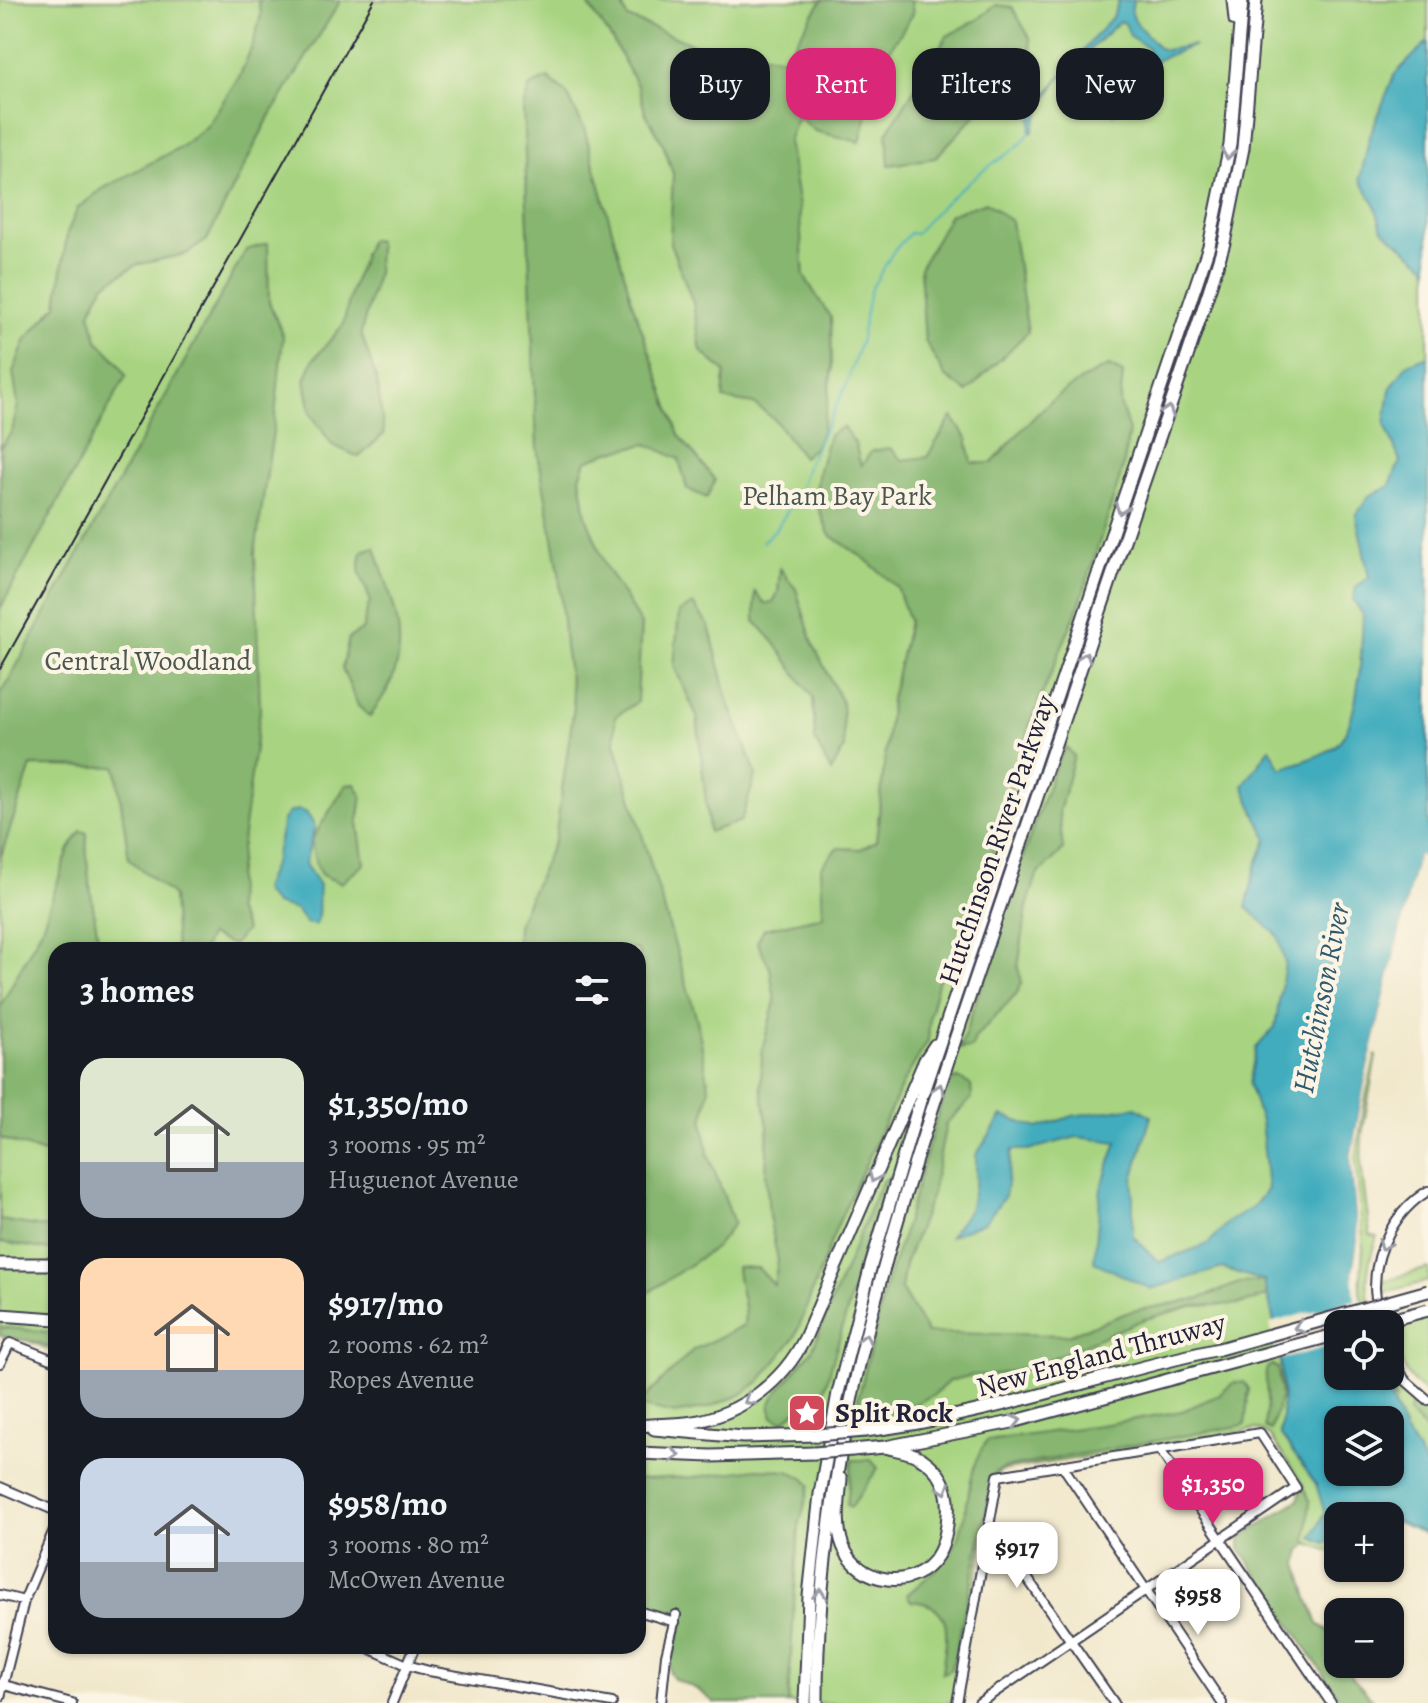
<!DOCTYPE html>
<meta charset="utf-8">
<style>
body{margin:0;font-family:Alegreya,serif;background:#20242c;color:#f1f3f6;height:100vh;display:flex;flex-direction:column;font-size:30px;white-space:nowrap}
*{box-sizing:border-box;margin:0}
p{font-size:26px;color:#9ea1a6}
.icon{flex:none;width:44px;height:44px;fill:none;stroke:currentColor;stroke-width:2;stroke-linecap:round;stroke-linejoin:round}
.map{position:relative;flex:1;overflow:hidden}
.drawer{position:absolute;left:48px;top:942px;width:598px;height:712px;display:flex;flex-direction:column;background:#171b24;border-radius:24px;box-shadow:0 2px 6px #0004}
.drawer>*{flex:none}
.top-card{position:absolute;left:670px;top:48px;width:638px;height:72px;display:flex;gap:16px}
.tools{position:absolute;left:1324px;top:1310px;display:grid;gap:16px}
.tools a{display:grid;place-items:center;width:80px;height:80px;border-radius:16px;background:#171b24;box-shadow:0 2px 6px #0004;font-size:40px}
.price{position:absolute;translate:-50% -68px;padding:0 18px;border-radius:16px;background:#fff;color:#222;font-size:26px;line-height:52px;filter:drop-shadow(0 2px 4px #0008)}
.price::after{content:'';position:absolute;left:50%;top:48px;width:24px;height:18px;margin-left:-12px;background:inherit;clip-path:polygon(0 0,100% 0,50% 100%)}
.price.on{background:#db2777;color:#fff}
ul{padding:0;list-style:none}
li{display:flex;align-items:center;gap:24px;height:200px;padding:0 32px}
li span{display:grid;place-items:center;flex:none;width:224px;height:160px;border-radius:24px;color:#555}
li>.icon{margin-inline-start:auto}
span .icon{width:96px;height:96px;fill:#fffc;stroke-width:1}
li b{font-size:34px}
h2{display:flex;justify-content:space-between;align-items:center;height:96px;padding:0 32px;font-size:34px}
.chip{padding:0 28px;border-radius:24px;background:#171b24;box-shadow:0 2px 6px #0004;font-size:28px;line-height:72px}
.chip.on{background:#db2777;color:#fff}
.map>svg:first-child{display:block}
</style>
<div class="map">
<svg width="1428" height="1703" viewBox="0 0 1428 1703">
<rect width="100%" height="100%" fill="#fcf5e5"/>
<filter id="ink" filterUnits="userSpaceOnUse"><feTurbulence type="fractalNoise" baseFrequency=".0125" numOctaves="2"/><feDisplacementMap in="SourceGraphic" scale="16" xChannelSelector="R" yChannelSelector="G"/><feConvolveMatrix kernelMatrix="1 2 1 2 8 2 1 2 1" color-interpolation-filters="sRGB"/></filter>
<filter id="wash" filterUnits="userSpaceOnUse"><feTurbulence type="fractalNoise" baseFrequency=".006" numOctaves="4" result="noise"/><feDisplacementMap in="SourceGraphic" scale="32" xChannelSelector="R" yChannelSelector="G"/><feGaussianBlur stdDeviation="1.8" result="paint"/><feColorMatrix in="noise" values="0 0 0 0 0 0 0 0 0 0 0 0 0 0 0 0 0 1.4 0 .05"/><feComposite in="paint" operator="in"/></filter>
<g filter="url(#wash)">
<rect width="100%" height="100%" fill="#f1e8cc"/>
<path fill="#a8d481" stroke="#657b5e" stroke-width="2" d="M 0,0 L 1428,0 L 1428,480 L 1264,1281 C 1277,1329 1288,1385 1280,1434 L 1316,1484 L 1335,1535 L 1338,1535 L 1338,1549 L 1329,1551 L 1306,1542 L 1303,1484 L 1270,1436 L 1257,1429 L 1000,1471 L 995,1479 L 952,1703 L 765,1703 L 691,1610 L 638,1597 L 638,950 L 56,950 L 56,1353 L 0,1328 Z
M 1373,1055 L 1376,1056 L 1362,1135 L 1361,1165 L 1370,1235 L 1377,1237 C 1364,1273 1365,1288 1374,1324 L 1368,1324 L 1360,1292 L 1363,1248 L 1355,1158 Z
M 1428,1268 L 1428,1281 L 1383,1293 L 1383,1281 Z
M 1428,1319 L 1428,1393 C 1404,1381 1398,1353 1390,1330 Z
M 1390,1375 L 1405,1394 L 1428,1410 L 1428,1468 L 1405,1431 L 1389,1393 L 1397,1401 L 1385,1376 Z"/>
<path fill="#86b66f" stroke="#546c55" stroke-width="2" d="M 258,0 L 341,0 L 266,123 L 207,240 L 186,254 L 136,265 L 104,285 L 90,312 L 97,340 L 119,363 L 126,376 L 0,609 L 0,448 L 12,431 L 18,405 L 13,372 L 26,339 L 57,305 L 67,233 L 78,208 L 102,189 L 182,146 L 207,126 L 240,75 L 253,44 L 261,15 Z
M 585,0 L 619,0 L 628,18 L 695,45 L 785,58 L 822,0 L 911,0 L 913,14 L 879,66 L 860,142 L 815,131 L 798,116 L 788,141 L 799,206 L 804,276 L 831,318 L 832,368 L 827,407 L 821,435 L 814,448 L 803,457 L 774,419 L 754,404 L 723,399 L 725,372 L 701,351 L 693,303 L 670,243 L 673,174 L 663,144 L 645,112 L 639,89 L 613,41 Z
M 996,5 L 1012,7 L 1030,38 L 1032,66 L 1019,91 L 1020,114 L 983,107 L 935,158 L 889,165 L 887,133 L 947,36 L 977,20 Z
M 548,78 L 567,94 L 584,128 L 632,302 L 679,435 L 715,480 L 707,498 L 687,489 L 679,459 L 647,444 L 609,452 L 586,461 L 580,477 L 586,516 L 606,567 L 641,624 L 637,702 L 615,717 L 615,743 L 697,1020 L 709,1088 L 703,1122 L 708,1154 L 734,1223 L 716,1247 L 645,1295 L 638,1292 L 638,950 L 516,950 L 517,925 L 555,839 L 574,706 L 565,647 L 559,572 L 537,448 L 523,107 L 530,86 Z
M 986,202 L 1011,221 L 1028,332 L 967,392 L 945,376 L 925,341 L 920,268 L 950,214 Z
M 369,240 L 378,241 L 377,274 L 361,333 L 377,381 L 384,434 L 359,457 L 332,445 L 311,414 L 305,380 L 313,360 L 343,325 L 352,288 Z
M 268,243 L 269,302 L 283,336 L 274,425 L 255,553 L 260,711 L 237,878 L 236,910 L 246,930 L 233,945 L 209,935 L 203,950 L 176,950 L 173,896 L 129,859 L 116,767 L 31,766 L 0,859 L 0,696 L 246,250 Z
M 1109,366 L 1123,373 L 1120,403 L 1129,431 L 1123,468 L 1080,603 L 1031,722 L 982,887 L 956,958 L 939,979 L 930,1014 L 928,1041 L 904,1081 L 837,1226 L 795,1337 L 760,1381 L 740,1395 L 707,1408 L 675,1414 L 638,1406 L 638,1401 L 644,1399 L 693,1350 L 744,1325 C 747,1305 738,1288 737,1267 L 758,1268 L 774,1285 L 778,1260 L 769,1216 L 766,1173 L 768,1127 L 761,1085 L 762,1050 L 775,1001 L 770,968 L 757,942 L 764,929 L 823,916 L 821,867 L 837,848 L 861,849 L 876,841 L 891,699 L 909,621 L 897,587 L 865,559 L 829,534 L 815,499 L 819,470 L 829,435 L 843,427 L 855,443 L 861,466 L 872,451 L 890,448 L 902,460 L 927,457 L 952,417 L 967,438 L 972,463 L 992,463 C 1031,420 1053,390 1109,366 Z
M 375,547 C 388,592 411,633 392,680 C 387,693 377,705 370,717 L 358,706 L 342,668 L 349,638 L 362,630 L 370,600 L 359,570 L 362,551 Z
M 780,568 L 796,589 L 813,644 L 842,703 L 844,748 L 831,772 L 815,740 L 813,698 L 774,642 L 755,621 L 755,592 L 766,604 L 773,602 L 778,592 Z
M 693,604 L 709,626 L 729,703 L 756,774 L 741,821 L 709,832 L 697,716 L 674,666 L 679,612 Z
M 1066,747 L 1074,756 L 1059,812 L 1063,850 L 1037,875 L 1027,907 L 1018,968 L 1022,983 L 1017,993 L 975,1038 L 972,1048 L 960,1049 L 1027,845 L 1056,764 Z
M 355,784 L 362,796 L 358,823 L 364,864 L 341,883 L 321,875 L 315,861 L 311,841 L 346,785 Z
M 81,831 L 87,833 C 84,870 96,912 99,950 L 56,950 L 56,1157 L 0,1138 L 0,1007 L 41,930 L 69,849 Z
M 960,1079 L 971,1085 L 972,1098 L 946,1124 L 932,1194 L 905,1264 L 901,1289 L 927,1333 L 1068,1335 L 1132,1311 L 1198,1299 L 1239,1283 L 1264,1281 L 1268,1296 L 1240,1304 L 1192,1306 L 1142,1320 L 1029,1368 L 992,1375 L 973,1375 L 949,1381 L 935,1394 L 900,1412 L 859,1416 L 853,1420 L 886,1284 L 903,1234 L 942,1099 L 951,1080 Z
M 889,1177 L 869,1235 L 823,1395 L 816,1404 L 803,1405 L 783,1421 L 773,1417 L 770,1405 L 775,1395 L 812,1350 L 876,1194 L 882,1182 Z
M 0,1220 L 56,1229 L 56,1251 L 0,1242 Z
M 0,1327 L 56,1333 L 56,1350 L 40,1343 L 0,1336 Z
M 1271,1365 L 1278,1368 L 1281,1396 L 1271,1430 L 1265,1428 C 1264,1418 1267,1411 1267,1401 C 1268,1389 1263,1381 1267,1368 Z
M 1244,1382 L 1249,1389 L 1245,1425 L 1004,1468 L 995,1472 L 954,1660 L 950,1670 L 942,1673 C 945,1640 959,1605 911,1601 L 907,1595 C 921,1582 940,1568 951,1551 C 973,1518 963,1471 987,1441 L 1107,1424 L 1182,1411 L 1219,1395 L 1233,1383 Z
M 1411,1405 L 1428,1413 L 1428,1433 L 1408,1413 Z
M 852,1460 L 871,1460 L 878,1468 L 851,1507 L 847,1505 Z
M 757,1469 C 776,1470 797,1468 810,1485 L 799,1526 L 788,1703 L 715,1703 L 697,1689 L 674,1679 L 670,1673 L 670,1661 L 684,1621 L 683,1611 L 661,1610 L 638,1603 L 638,1479 L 695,1477 Z
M 1303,1484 L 1310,1501 L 1306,1541 L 1310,1543 L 1301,1550 L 1298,1564 L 1308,1598 L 1318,1624 L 1335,1635 L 1338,1643 L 1338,1664 L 1346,1664 L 1351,1676 L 1376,1703 L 1343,1703 L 1240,1549 L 1240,1538 L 1298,1500 Z"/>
<path fill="#3facbd" stroke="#30677c" stroke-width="2" fill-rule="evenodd" d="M 1119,0 L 1134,0 C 1124,20 1148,33 1159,48 L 1165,50 L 1195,45 L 1157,60 L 1113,115 L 1118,100 L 1151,59 L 1148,48 L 1130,36 L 1125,23 L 1120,21 L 1058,80 L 1042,105 L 1032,133 L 1030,133 L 1032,116 L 1038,103 L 1113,16 Z
M 1428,41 L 1428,271 L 1426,266 L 1382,229 L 1375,205 L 1360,179 L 1370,135 L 1394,75 Z
M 1428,356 L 1428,845 L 1425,856 L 1418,855 L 1367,1071 L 1351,1158 L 1358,1240 L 1353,1271 L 1362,1324 L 1338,1324 L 1338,1376 L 1381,1376 L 1405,1431 L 1428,1468 L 1428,1535 L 1390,1519 L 1390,1516 L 1383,1516 L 1364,1508 L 1359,1516 L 1338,1516 L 1338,1535 L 1325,1543 L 1312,1537 L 1325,1514 L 1316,1484 L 1280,1434 C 1288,1385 1277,1329 1264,1281 L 1222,1268 L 1151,1289 L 1094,1262 L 1101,1188 L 1117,1142 L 1077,1137 L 1028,1150 L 1012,1150 L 1005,1196 L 985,1222 L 950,1236 L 969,1210 L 976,1180 L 976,1155 L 1002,1116 L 1038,1128 L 1072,1116 L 1136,1107 L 1151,1116 L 1133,1180 L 1133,1236 L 1159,1262 L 1208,1244 L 1228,1222 L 1252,1208 L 1268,1189 L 1261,1121 L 1249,1084 L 1256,1048 L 1275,1027 L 1285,963 L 1278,936 L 1246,907 L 1256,866 L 1267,839 L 1243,786 L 1270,748 L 1281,769 C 1298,762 1326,756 1338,743 C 1361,718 1361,648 1363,615 L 1353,600 L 1356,587 L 1369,577 L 1356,515 L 1370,495 L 1389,487 L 1400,461 L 1385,424 L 1390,389 L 1407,364 ZM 1338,1420 L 1390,1420 L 1390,1472 L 1338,1472 Z
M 298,810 L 306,812 L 315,826 L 305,864 L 319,885 C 317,898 321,916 315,925 L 306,923 L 296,910 L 275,904 L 265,894 L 263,889 L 275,860 L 283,820 L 288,813 Z"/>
<path fill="#f1e8cc" d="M 1418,855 L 1421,855 L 1364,1100 L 1355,1159 L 1362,1240 L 1357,1271 L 1359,1298 L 1366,1324 L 1338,1324 L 1338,1344 L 1275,1361 L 1270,1323 L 1355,1300 L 1353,1271 L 1358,1240 L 1351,1158 L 1367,1071 Z"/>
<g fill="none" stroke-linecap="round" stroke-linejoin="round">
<path stroke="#3facbd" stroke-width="2" d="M 762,542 L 777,528 L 798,494 L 808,464 L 846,386 L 860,343 L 870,291 L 893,252 L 910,233 L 916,234 C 934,210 958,190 981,172 C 997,159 1022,149 1030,131"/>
</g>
</g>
<g filter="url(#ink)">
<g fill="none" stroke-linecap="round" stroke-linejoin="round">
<g stroke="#414051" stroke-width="12">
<path id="minor" d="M 1381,1324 C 1379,1312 1375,1299 1375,1287 C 1375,1249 1396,1210 1428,1191
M 1390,1351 L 1404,1379 L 1428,1400
M 0,1363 L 10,1343 L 56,1361
M 1160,1450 L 1331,1703
M 1062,1465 L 1222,1703
M 0,1487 L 56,1511
M 989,1523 L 1114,1703
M 0,1595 L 24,1601
M 638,1611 L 675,1622
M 364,1646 L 407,1665 L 429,1671 L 612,1703
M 0,1684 L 72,1703
M 0,1697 L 24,1601 L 56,1525
M 392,1703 L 415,1646
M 661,1703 L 666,1655 L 676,1615
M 957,1703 L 998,1476 L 1260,1433 L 1296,1488 L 979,1703"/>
</g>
<g stroke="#414051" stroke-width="15">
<path id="highway" d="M 1233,0 L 1235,20
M 0,1264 L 56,1264
M 0,1315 L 56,1319
M 638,1426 C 657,1424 676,1425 694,1422 C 742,1413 783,1382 805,1338 L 925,1060 L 935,1045
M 654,1429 L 743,1437 L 817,1435
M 865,1431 C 986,1417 1100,1374 1219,1349
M 852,1450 L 885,1447 L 1012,1422 L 1338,1334
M 638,1453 L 711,1456 L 814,1453
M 841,1479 C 839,1500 835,1526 843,1546 C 859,1585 914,1592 937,1556 C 945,1544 947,1529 948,1515 C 950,1493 943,1474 925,1461 C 914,1452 899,1451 885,1447
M 805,1703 L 809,1596 L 820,1494 L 838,1393 L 870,1269 L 920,1101 L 1209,246 L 1230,145 L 1242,0
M 817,1703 C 816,1456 894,1221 972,989 C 1026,830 1080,670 1134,511 C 1164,422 1197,333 1224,243 L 1243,148 L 1256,0"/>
</g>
<use href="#minor" stroke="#fff" stroke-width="8"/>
<use href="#highway" stroke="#fff" stroke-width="11"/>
<path stroke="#22223b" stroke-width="2" d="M 0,669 L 374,0"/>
<g stroke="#414051" stroke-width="15" stroke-linecap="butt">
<path id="highway-bridge" d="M 1375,1324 L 1428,1310
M 1219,1349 L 1428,1291
M 817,1435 L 865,1431
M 814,1453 L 852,1450"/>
</g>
<use href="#highway-bridge" stroke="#fff" stroke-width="11"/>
</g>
<defs><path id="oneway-chevron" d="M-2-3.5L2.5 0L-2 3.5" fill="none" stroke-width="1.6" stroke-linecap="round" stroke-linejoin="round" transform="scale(2)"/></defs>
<g stroke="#9c9ca7">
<use href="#oneway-chevron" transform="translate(1228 154) rotate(98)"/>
<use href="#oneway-chevron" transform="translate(1168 411) rotate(-71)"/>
<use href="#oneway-chevron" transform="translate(1121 509) rotate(109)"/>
<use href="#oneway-chevron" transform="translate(1085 657) rotate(-71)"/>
<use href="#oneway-chevron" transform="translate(939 1089) rotate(-72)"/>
<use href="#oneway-chevron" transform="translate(874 1177) rotate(113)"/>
<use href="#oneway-chevron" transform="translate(1384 1245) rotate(112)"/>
<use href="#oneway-chevron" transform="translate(1299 1327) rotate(165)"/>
<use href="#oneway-chevron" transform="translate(865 1339) rotate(-76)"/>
<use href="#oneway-chevron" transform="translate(749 1400) rotate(148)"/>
<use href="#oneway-chevron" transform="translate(1016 1421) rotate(-14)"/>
<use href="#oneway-chevron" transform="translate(675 1455) rotate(3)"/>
<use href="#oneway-chevron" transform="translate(944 1489) rotate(72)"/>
<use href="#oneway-chevron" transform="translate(820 1594) rotate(-85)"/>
</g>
</g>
<defs>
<g id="sight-square" transform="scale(2)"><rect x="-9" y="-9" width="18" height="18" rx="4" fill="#d1495b" stroke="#fcf5e5"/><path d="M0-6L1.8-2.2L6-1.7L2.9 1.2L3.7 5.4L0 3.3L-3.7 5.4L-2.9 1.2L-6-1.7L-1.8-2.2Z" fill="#fff"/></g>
</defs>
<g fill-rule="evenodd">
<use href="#sight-square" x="807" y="1413"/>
</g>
<g text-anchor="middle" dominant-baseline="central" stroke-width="8" stroke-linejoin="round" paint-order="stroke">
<g font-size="28" fill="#4a5750" stroke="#fcf5e5">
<text x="837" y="496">Pelham Bay Park</text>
<text x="148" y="661">Central Woodland</text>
</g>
<g font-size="28" fill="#22223b" stroke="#fcf5e5">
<text transform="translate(997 840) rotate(-71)">Hutchinson River Parkway</text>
<text transform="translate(1101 1355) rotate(-15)">New England Thruway</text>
</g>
<g font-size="28" font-weight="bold" fill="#22223b" stroke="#fcf5e5" text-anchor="start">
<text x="835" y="1413">Split Rock</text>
</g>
<g font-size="30" font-style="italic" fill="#2e596f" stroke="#fcf5e5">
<text transform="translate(1321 998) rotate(-79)">Hutchinson River</text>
</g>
</g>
</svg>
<div class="tools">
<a><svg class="icon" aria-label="locate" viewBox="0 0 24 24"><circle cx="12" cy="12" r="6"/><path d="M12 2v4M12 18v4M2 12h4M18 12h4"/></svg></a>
<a><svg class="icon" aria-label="layers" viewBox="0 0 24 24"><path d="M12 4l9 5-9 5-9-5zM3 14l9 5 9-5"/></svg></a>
<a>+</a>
<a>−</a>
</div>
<b class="price on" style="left:1213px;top:1526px">$1,350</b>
<b class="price" style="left:1017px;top:1590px">$917</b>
<b class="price" style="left:1198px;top:1637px">$958</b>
<div class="top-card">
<a class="chip">Buy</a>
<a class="chip on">Rent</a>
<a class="chip">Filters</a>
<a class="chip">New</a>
</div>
<section class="drawer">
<h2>3 homes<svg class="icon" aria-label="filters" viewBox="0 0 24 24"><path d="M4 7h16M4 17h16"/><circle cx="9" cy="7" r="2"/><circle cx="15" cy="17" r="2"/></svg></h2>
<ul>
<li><span style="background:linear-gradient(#dfe7d0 65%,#9aa5b1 0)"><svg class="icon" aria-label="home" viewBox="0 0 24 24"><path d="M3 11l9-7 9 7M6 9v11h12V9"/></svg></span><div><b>$1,350/mo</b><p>3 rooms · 95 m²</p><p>Huguenot Avenue</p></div></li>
<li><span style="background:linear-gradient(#ffd9b3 70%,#9aa5b1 0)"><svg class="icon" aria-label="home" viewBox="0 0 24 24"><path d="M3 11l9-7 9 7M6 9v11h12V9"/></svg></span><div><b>$917/mo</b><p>2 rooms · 62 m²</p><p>Ropes Avenue</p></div></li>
<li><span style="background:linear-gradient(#c9d6e8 65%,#9aa5b1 0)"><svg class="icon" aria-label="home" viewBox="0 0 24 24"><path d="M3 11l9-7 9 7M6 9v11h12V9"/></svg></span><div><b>$958/mo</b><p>3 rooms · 80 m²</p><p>McOwen Avenue</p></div></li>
</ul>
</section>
</div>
